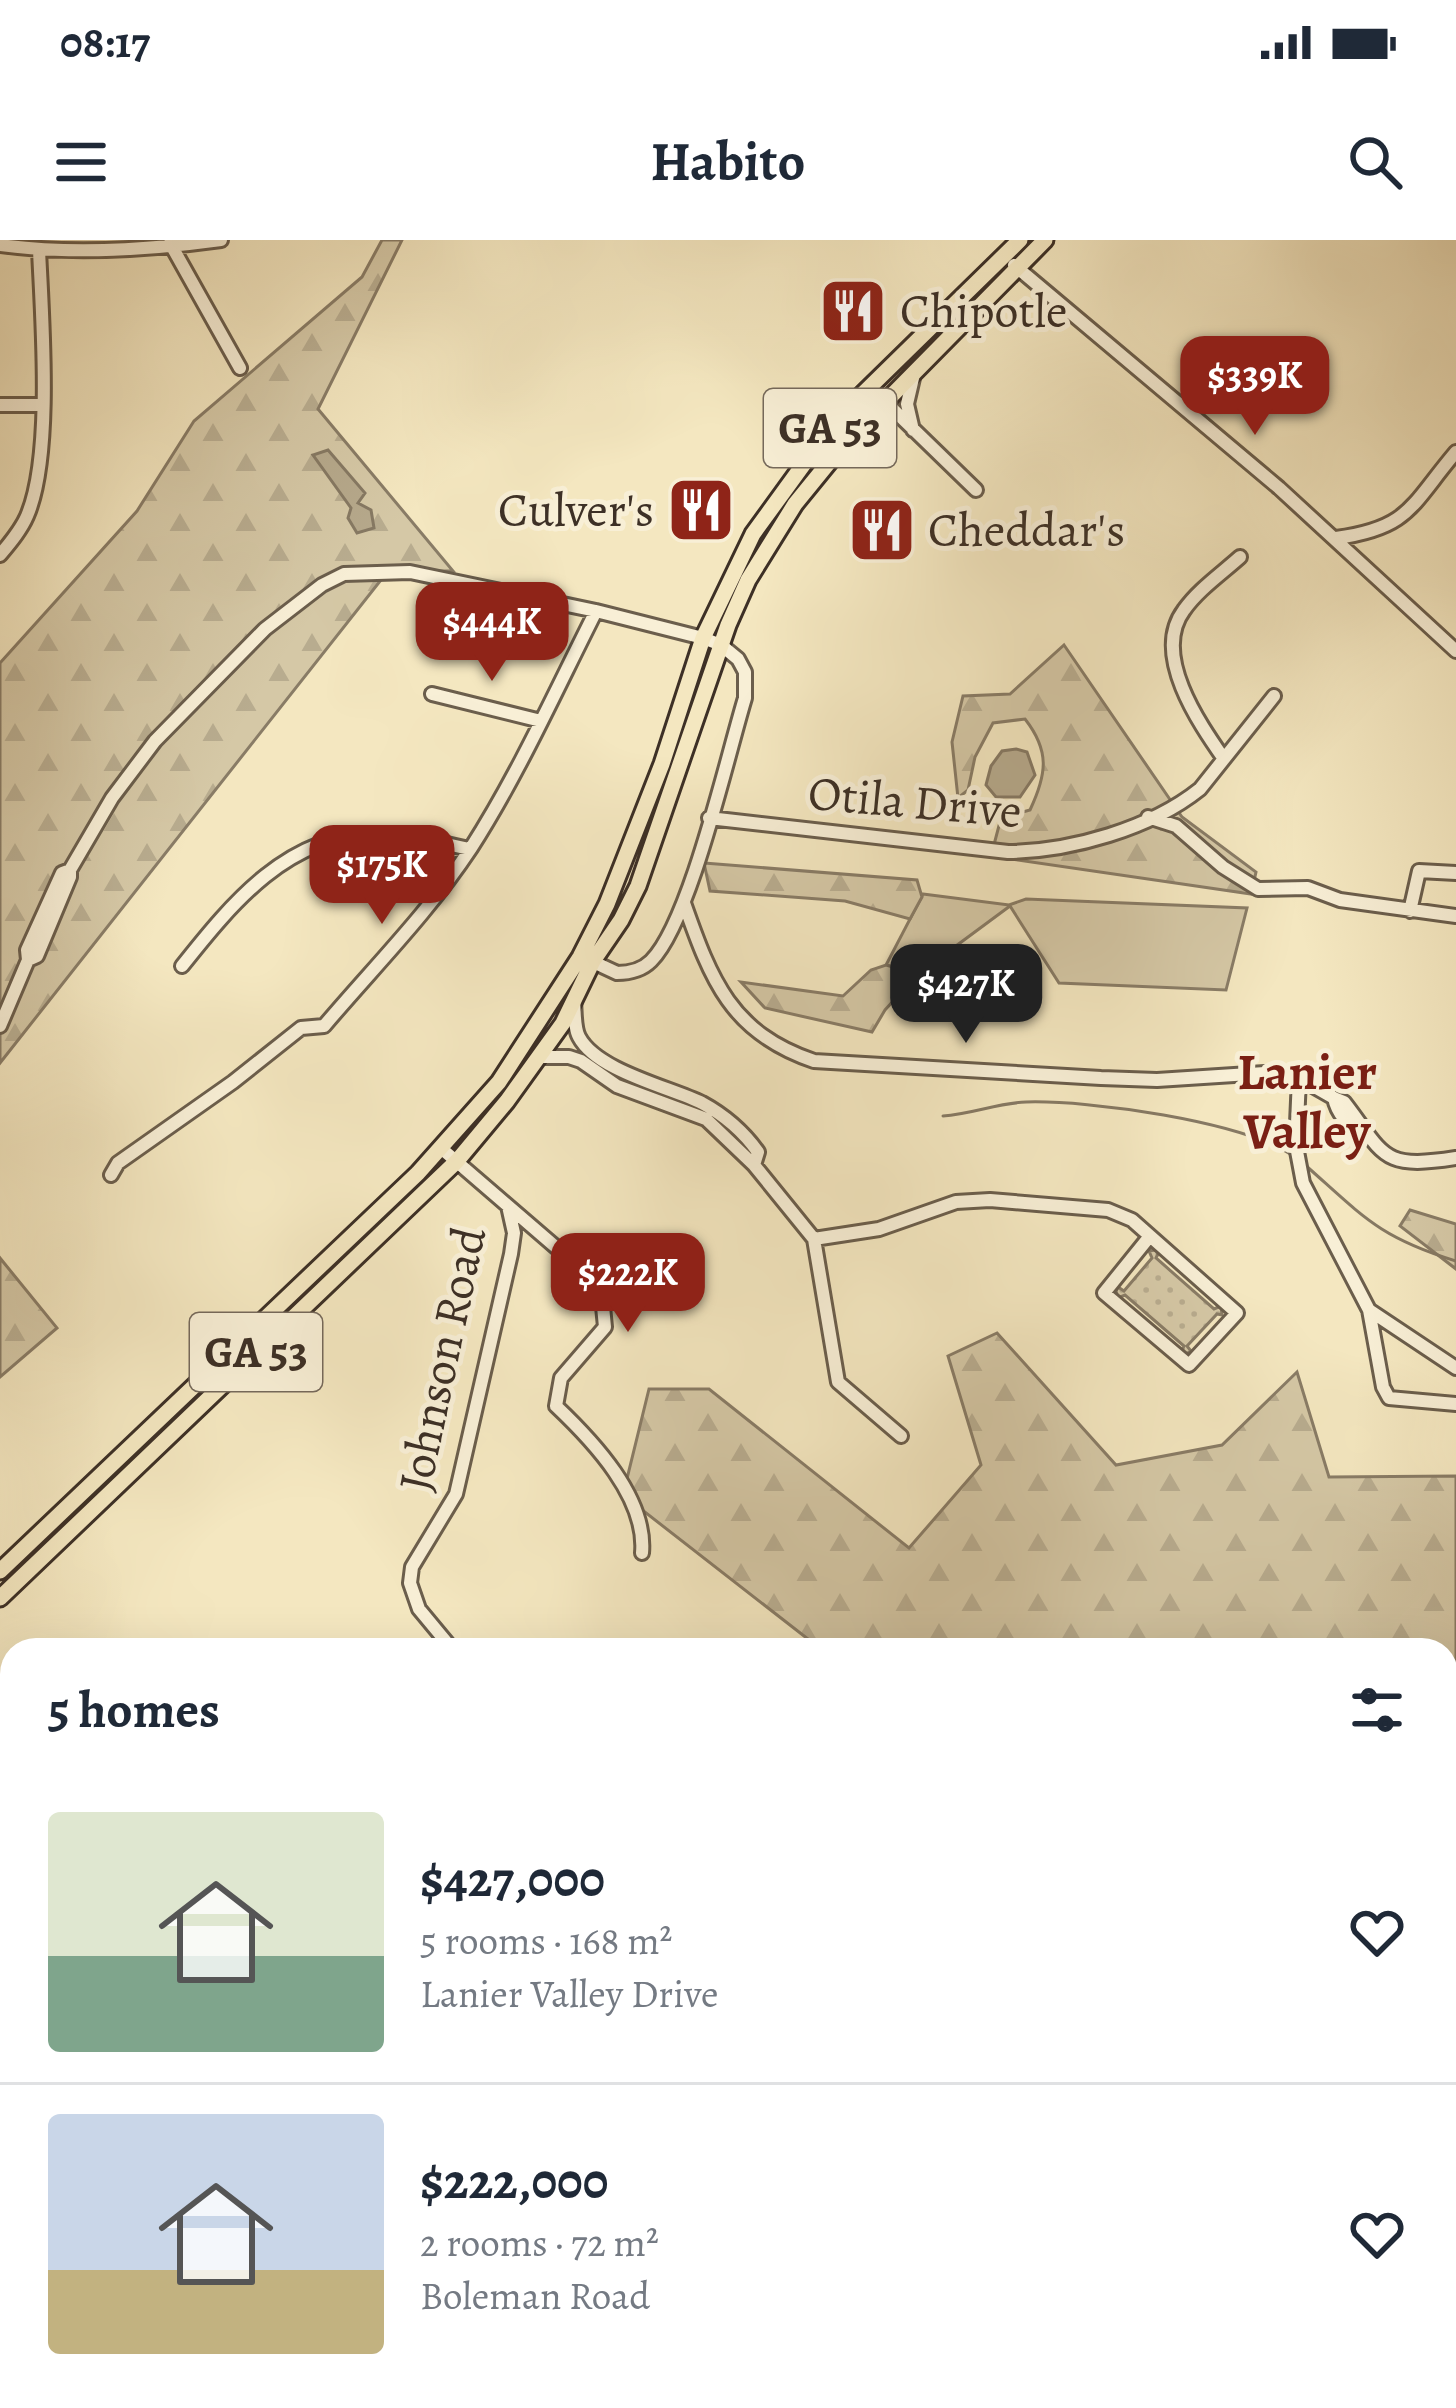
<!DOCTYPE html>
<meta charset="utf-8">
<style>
body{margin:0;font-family:Alegreya,serif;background:#f2f2f3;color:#1f2937;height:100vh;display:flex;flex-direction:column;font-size:45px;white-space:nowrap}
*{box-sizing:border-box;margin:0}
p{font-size:39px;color:#747a83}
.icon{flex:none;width:66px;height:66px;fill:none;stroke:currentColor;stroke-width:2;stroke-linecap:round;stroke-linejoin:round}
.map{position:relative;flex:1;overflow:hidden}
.drawer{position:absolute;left:0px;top:1398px;width:1458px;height:771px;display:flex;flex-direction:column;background:#fff;border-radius:36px 36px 0 0;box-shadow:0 12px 48px #0002}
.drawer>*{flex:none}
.price{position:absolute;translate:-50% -102px;padding:0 27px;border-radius:24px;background:#8f2418;color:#fff;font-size:39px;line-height:78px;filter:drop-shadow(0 3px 6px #0008)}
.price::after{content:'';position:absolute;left:50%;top:72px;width:36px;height:27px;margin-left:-18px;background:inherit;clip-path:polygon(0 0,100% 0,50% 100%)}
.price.current{background:#222;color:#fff}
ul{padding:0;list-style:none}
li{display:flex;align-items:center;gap:36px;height:300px;padding:0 48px}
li+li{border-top:3px solid #e0e1e3}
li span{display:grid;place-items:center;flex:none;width:336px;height:240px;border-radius:12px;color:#555}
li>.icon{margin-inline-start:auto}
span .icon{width:144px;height:144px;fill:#fffc;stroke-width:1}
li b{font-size:51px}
h2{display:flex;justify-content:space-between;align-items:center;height:144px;padding:0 48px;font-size:51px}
.status{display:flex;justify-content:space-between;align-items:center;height:84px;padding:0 60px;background:#fff;direction:ltr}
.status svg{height:33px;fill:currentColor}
header{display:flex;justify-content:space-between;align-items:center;height:156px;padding:0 48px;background:#fff;font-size:54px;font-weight:700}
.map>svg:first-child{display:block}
</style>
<div class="status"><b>08:17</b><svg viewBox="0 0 49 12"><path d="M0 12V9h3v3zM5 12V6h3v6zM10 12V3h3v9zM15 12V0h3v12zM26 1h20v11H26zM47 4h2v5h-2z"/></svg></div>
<header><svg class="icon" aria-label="menu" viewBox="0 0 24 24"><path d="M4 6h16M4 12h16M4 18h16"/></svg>Habito<svg class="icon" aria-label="search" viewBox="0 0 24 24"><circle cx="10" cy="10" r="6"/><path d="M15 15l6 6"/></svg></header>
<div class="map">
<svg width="1456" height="2168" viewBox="0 0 1456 2168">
<defs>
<pattern id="forest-firs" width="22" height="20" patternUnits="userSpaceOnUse" patternTransform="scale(3)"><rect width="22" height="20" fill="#d5c8a6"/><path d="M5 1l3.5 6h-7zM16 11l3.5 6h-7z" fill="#b8ac8f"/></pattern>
<pattern id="park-dots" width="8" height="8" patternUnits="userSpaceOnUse" patternTransform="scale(3)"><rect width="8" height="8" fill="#d5c8a6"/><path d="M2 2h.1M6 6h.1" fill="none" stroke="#b8ac8f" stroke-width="1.8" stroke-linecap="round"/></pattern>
</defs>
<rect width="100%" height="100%" fill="#f4e7c0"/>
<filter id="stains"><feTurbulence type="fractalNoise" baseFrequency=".00167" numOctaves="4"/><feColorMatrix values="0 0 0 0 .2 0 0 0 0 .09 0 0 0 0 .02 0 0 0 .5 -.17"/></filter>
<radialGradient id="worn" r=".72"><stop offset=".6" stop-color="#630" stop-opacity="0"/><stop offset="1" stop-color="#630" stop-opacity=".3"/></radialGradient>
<path fill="#d5c8a6" stroke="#897c66" stroke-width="3" d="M 923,654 L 1009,665 L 1026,659 L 1247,668 L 1226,750 L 1059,743 L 1010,666 L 918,734 L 886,725 Z"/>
<path fill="url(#forest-firs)" stroke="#897c66" stroke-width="3" d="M 382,0 L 402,0 L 318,169 L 453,331 L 388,331 L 0,823 L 0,423 L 137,271 L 194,181 L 362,37 Z
M 1064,405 L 1182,577 L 1256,632 L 1251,654 L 991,616 L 1001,578 L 1030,570 C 1047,534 1050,511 1025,479 L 993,483 L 975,517 L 968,550 L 958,558 L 952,502 L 963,456 L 1010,454 Z
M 704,623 L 917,640 L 922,657 L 910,679 L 845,661 L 710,651 Z
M 886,725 L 918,734 L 885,770 L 872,792 L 765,768 L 741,742 L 843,756 L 871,730 Z
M 1410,970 L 1456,984 L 1456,1029 L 1400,986 Z
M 0,1018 L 57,1088 L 0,1137 Z
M 997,1093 L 1116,1225 L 1222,1205 L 1297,1132 L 1329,1237 L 1456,1236 L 1456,1500 L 1446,1500 L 1446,1410 L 822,1410 L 623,1255 L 649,1149 L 709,1149 L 909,1308 L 981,1225 L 948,1116 Z
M 1456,1813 L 1456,1958 L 1446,1969 L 1446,1815 Z
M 249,2157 L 406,2157 L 401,2168 L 240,2168 Z
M 443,2157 L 690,2157 L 688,2168 L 441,2168 Z
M 1035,2157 L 1251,2157 L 1260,2168 L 1026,2168 Z"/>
<path fill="url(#park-dots)" stroke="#897c66" stroke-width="3" d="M 1155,1010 L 1159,1012 L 1156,1018 L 1214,1069 L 1221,1066 L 1222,1075 L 1217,1074 L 1187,1106 L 1191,1111 L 1186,1114 L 1181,1113 L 1184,1106 L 1125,1055 L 1118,1058 L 1116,1051 L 1118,1047 L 1124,1051 L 1152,1018 L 1149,1011 Z"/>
<path fill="#b6a98c" stroke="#867963" stroke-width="3" d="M 328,210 L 365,253 L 358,263 L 371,270 L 374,288 L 357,293 L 348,278 L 351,268 L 313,215 Z
M 1016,509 L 1027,512 L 1035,535 L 1020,557 L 996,557 L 986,545 L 991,526 L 1002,511 Z
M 1446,1517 L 1456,1517 L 1456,1813 L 1446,1815 Z
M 1456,1958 L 1456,2168 L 1265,2168 L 1252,2157 L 1446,2157 L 1446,1969 Z
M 691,2157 L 879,2157 L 885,2168 L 694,2168 Z"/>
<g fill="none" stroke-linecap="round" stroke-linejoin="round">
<path stroke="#867963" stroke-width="3" d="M 943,876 C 972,874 998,863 1026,862 C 1090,860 1240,881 1292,915
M 1304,924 C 1363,976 1378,997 1456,1021"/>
<g stroke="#6b5e4c" stroke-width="18">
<path id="minor" d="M 170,3 L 240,128
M 0,5 C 73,15 148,10 221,0
M 1014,25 L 1279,248 L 1456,411
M 871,148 L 976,250
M 0,165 L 42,165
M 913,190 L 907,164 L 914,134
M 1336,298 C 1410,288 1411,265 1456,212
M 0,315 C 10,303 21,290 27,276 C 53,216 42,78 39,10
M 432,454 L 541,481
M 1224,519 C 1199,483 1151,414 1184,370 C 1198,350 1221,334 1240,317
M 1148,577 L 1176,586 L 1223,627 L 1258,649 L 1308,648 L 1340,660 L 1456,676
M 709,578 L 1008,612 C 1071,611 1150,589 1200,549 L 1274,456
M 684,663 C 711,740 731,793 814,821 L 1101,838 L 1157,840 L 1265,833 L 1299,838 L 1334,858
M 1410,671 L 1419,631 L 1456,633
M 28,720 L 37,716 L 70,637 L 70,630
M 182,726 C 232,663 289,593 377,594 C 409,594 440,603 470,609
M 574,760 C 575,772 574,788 579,797 C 597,831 669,847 702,863 C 724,875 743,891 758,912 L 754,925
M 0,786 L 28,720 L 27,710 L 62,633 L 70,630 L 112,558 L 155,501 L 265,389 L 322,345 L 344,334 L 410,332 L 596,371 L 703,398 L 721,405 L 738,419 L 745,432 L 745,458 C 727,517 690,682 651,721 C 642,730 630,733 617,733 L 587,719
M 540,817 L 569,817 L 581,821 L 617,846 L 706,879 L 754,925 L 814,999 L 838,1142 L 901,1196
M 1299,838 L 1296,906 L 1303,943 L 1369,1070 L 1383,1147 L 1389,1158 L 1456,1164
M 1362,892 C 1348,886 1337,873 1334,858 L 1344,862 C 1385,915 1380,930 1456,918
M 442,909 L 601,1046 L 605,1087 L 561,1138 L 556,1166 C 593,1201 647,1258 642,1313
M 111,935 L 118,923 L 233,842 L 301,788 L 324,786 C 374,727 428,673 471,608 C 519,533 556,450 596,371
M 814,999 L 879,989 L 956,962 L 990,960 L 1108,970 L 1132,980 L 1237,1073 L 1189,1125 L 1104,1053 L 1150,996
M 1369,1070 L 1456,1128
M 453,1410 L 419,1369 L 410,1343 L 412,1327 L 456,1254 L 511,1014 L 514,993 L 508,966
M 0,1690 L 12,1698
M 0,1762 L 12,1768
M 0,1911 L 12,1917
M 52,2168 L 59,2157
M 92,2168 L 106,2165 L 157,2167"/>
</g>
<g stroke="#3d3026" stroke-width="21">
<path id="major" d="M 0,1331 L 418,933 L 499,842 L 580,717 L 607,664 L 662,524 L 703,398 L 753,294 L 835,181 L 1020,0
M 0,1358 L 457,921 L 507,861 L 563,783 L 593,721 L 621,680 L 638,646 L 728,385 L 748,340 L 795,264 L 843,205 L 1045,0"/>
</g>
<use href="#minor" stroke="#f8efd6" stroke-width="12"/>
<use href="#major" stroke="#f4e7c0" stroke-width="15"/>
</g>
<defs>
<g id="restaurant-square" transform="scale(3.45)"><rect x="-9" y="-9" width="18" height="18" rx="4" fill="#8f2418" stroke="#f8efd6"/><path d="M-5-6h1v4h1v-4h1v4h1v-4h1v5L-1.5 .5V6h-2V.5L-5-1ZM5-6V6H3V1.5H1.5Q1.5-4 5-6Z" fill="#fff"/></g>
</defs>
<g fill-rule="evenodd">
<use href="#restaurant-square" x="853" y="71"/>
<use href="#restaurant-square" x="701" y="270"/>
<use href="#restaurant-square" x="882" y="290"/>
</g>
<g text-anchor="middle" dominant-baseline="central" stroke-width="10" stroke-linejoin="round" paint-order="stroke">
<g fill="#f8efd6" stroke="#75695b" stroke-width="3">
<rect x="764" y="149" width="132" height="78" rx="9"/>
<rect x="190" y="1073" width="132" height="78" rx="9"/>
</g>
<g font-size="45" font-weight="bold" fill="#3d3026">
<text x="830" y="188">GA 53</text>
<text x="256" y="1112">GA 53</text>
</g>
<g font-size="48" fill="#3d3026" stroke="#f8efd6" text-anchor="start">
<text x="900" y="71">Chipotle</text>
<text x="654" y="270" text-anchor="end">Culver's</text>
<text x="928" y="290">Cheddar's</text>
</g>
<g font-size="48" fill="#3d3026" stroke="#f8efd6">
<text transform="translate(915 562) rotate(5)">Otila Drive</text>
<text transform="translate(442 1119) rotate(-78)">Johnson Road</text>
</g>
<g font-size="51" font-weight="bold" fill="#7a1f14" stroke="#f8efd6">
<text x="1307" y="832">Lanier<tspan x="1307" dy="59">Valley</tspan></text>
</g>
</g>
<rect width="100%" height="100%" filter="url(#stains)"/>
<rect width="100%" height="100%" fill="url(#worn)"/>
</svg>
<b class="price" style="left:1255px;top:198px">$339K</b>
<b class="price" style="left:492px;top:444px">$444K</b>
<b class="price" style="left:382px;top:687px">$175K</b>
<b class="price current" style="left:966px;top:806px">$427K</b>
<b class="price" style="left:628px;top:1095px">$222K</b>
<section class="drawer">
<h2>5 homes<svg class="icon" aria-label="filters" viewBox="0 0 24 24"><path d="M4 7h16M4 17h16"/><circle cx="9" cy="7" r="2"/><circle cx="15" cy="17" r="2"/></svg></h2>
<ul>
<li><span style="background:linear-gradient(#dfe7d0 60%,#7fa58c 0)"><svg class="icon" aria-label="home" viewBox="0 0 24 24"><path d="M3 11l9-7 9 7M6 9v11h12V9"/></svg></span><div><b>$427,000</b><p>5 rooms · 168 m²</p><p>Lanier Valley Drive</p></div><svg class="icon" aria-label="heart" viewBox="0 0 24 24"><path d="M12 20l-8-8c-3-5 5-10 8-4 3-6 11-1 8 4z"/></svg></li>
<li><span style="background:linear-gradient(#c9d6e8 65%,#c2b280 0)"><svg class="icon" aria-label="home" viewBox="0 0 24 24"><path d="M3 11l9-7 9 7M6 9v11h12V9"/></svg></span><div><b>$222,000</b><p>2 rooms · 72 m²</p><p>Boleman Road</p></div><svg class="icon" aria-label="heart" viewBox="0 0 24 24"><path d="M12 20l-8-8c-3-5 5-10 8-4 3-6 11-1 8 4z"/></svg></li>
</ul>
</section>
</div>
